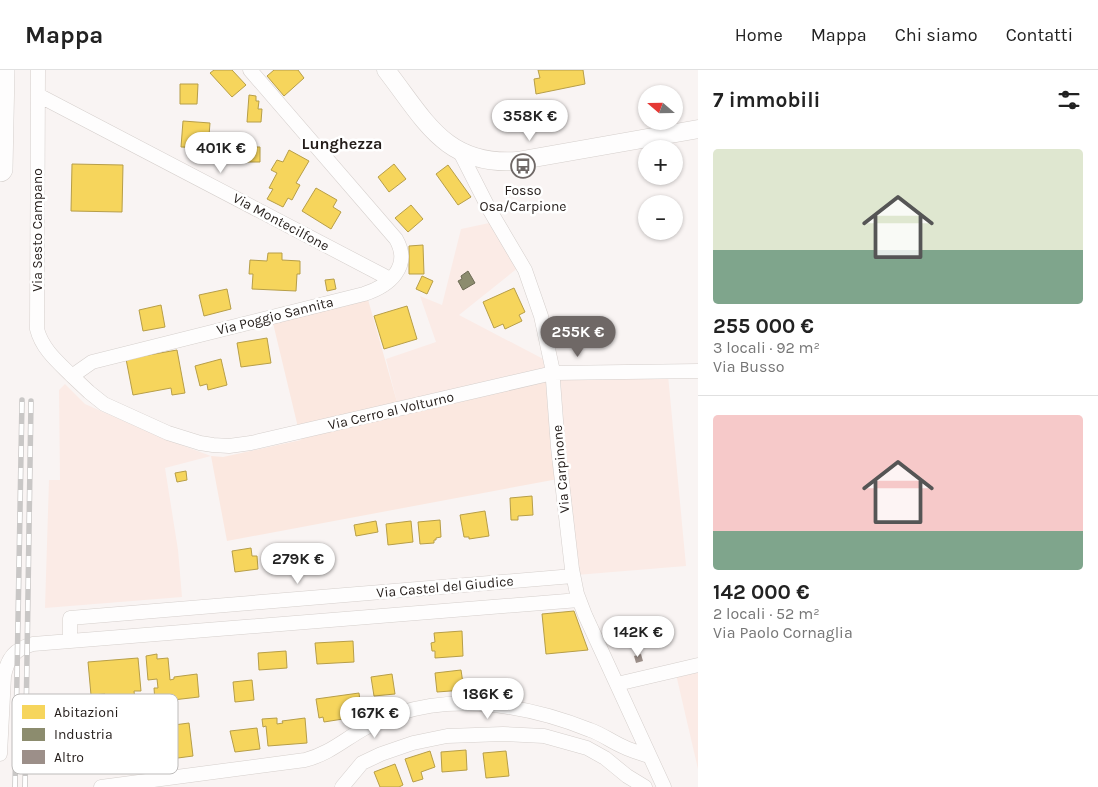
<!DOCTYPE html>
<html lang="it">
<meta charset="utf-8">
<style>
body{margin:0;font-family:Karla,sans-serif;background:#f6f6f6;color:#222;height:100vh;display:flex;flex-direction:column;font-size:19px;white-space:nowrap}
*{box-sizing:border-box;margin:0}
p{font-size:16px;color:#767676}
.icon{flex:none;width:28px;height:28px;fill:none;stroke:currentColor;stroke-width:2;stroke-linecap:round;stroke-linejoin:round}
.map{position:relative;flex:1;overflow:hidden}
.details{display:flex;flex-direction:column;background:#fff;width:400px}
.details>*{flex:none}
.needle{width:32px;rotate:290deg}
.controls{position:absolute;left:638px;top:15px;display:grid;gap:10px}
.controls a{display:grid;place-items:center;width:45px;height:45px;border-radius:50%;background:#fff;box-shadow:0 1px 4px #0004;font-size:25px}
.price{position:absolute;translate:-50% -42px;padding:0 11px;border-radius:18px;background:#fff;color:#222;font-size:16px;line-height:32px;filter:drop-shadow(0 1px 2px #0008)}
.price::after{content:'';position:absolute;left:50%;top:30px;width:15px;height:11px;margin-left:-8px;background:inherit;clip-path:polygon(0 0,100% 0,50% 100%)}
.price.active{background:#6f6866;color:#fff}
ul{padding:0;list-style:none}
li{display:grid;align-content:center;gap:10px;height:265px;padding:0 15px}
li+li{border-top:1px solid #e0e0e0}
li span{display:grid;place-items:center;height:155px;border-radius:5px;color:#555}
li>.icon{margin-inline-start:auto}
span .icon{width:90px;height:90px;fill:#fffc;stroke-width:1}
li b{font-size:21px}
h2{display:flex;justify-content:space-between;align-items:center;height:60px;padding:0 15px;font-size:21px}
header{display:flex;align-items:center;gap:30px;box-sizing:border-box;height:70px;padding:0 25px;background:#fff;border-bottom:1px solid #e0e0e0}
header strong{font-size:24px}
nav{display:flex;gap:28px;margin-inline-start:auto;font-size:18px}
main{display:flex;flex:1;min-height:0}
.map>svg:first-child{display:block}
</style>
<header>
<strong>Mappa</strong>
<nav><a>Home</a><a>Mappa</a><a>Chi siamo</a><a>Contatti</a></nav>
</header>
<main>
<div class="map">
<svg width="698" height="717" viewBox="0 0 698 717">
<rect width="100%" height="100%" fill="#f9f4f3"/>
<path fill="#fbebe6" d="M 494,152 L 519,197 L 459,245 L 549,292 L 547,298 L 397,332 L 386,289 L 436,272 L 420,226 L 442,235 L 461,159 Z
M 556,305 L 668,305 L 686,496 L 576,505 Z
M 65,314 L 85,334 L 160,367 L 211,386 L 165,398 L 178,480 L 182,527 L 45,538 L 49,410 L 60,410 L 59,320 Z
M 698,595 L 698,699 L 675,600 Z"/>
<path fill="#fbe8e0" d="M 367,226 L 397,332 L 547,298 L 558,409 L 227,471 L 211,386 L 223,387 L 301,370 L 272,249 Z"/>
<path fill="#f6d55c" stroke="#b79e48" d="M 214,0 L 232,0 L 246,15 L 232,27 L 210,3 Z
M 274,0 L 298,0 L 304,8 L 284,26 L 267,6 Z
M 538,0 L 583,0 L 585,14 L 536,24 L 534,9 L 540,8 Z
M 180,14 L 198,14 L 197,34 L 180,34 Z
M 249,25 L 256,26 L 256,31 L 259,31 L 258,39 L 262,39 L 261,52 L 247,52 Z
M 183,51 L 210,53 L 208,78 L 181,77 Z
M 247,77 L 260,77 L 260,92 L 247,92 Z
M 289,80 L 309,91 L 296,113 L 300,115 L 292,130 L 288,128 L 283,137 L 267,129 L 273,119 L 269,118 L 277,103 L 271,100 L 277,90 L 283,92 Z
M 72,94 L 123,95 L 122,142 L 71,141 Z
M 394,94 L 406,109 L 389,122 L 378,107 Z
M 448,95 L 471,127 L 458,135 L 436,104 Z
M 316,118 L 337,130 L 333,137 L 341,142 L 331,159 L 302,141 Z
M 411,135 L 423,149 L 408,162 L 395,148 Z
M 423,175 L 424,204 L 409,204 L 409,176 Z
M 268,183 L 282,183 L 282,190 L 300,191 L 300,204 L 297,204 L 296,221 L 252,219 L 253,204 L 249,204 L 250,190 L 267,191 Z
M 422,206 L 433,211 L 427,224 L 416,219 Z
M 334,209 L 336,219 L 327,221 L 325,210 Z
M 514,218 L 525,242 L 519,245 L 522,251 L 505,259 L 503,254 L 494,258 L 483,232 Z
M 227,219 L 231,239 L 204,246 L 199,225 Z
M 161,235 L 165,257 L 143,261 L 139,240 Z
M 407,236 L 417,269 L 384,279 L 374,246 Z
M 267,268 L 271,293 L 241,297 L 237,273 Z
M 177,280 L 185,323 L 172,325 L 171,318 L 133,325 L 126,289 Z
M 221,289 L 227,315 L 208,320 L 207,314 L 200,316 L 195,296 Z
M 186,401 L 187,410 L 177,412 L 175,403 Z
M 532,426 L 533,445 L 518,446 L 518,450 L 511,450 L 510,428 Z
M 485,441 L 489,466 L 469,469 L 469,467 L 464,467 L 460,445 Z
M 440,450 L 441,467 L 436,468 L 436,470 L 434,470 L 434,473 L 420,474 L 418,452 Z
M 376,451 L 378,462 L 356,466 L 354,455 Z
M 411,451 L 413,472 L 388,475 L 386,454 Z
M 251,478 L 252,486 L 257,486 L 258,499 L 235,502 L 232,481 Z
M 574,541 L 588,580 L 546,584 L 542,544 Z
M 462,561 L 463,586 L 435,588 L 435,581 L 432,581 L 431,573 L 435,572 L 434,563 Z
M 353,571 L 354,592 L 317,594 L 315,573 Z
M 286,581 L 287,598 L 259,600 L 258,583 Z
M 157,584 L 157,589 L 168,588 L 170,610 L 174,609 L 174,607 L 197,604 L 199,627 L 155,632 L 154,618 L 158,618 L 157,609 L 148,610 L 146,586 Z
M 138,588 L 141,621 L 134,621 L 136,640 L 107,643 L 105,624 L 91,625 L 88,592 Z
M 461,600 L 464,620 L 437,622 L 435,603 Z
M 392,604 L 395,624 L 374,626 L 371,607 Z
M 252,610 L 254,630 L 235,632 L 233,612 Z
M 359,623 L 362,646 L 324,652 L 323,647 L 319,648 L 316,629 Z
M 277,648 L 277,654 L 283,653 L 282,651 L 305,648 L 307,673 L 268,676 L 266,656 L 263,657 L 262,649 Z
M 189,653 L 193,686 L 155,691 L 151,658 Z
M 257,658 L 260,679 L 235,682 L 230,661 Z
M 466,680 L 467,700 L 442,702 L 441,682 Z
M 430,681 L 435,697 L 421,702 L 423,709 L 413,712 L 405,689 Z
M 506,681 L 509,706 L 486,708 L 483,683 Z
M 395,694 L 403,715 L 399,717 L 380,717 L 374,702 Z"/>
<path fill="#8c8c6e" stroke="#6d6b55" d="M 468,201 L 475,213 L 463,220 L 458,211 L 462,209 L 461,206 Z"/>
<path fill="#9c8f89" d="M 641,584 L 643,591 L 636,593 L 634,586 Z"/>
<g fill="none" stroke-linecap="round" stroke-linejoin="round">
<g stroke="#d5cfcc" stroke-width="15">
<path id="minor" d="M 38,0 L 37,259 C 42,279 58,292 72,306
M 250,0 L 396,169 C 412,197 389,216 364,224 L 92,292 L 72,306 L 89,322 L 104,334 L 168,363 L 200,373 L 213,375 L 229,376 L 251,373 L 553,303 L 698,301
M 38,25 L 390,209
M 460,82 L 489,139 L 525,200 L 541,246 L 552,297 L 558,377 L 572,499 L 577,524 L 585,545 L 664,717
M 70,571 L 70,548 L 573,506
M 617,614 L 698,595
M 0,684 L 4,606 C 8,587 15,579 33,574 L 579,530
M 101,717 L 305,690 C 329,684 345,669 365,658 C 377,652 388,647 400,643 C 460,623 533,637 590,660 C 602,664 612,672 624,677 C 632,681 641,683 649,686
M 342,717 L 362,693 L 381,684 L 413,673 L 447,666 L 503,664 L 544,666 L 587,678 L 605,688 L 627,706 L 645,717"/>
</g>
<g stroke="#d5cfcc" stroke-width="19">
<path id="tertiary" d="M 386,0 C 425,50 445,96 517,91 L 698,59"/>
</g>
<g stroke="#d5cfcc" stroke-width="26">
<path id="motorway" d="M 0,99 L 2,0"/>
</g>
<use href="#minor" stroke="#fefdfd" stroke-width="14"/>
<use href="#tertiary" stroke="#fefdfd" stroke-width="18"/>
<use href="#motorway" stroke="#fefdfd" stroke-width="25"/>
<g stroke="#c9c7c6" stroke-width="5.5">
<path id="rail" d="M 15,717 L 22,330
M 25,717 L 31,331"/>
</g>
<use href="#rail" stroke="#fff" stroke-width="4" stroke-dasharray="11" stroke-linecap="butt"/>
</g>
<defs>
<g id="bus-ring" transform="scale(1.25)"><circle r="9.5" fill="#fff" stroke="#6f6866" stroke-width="1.5"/><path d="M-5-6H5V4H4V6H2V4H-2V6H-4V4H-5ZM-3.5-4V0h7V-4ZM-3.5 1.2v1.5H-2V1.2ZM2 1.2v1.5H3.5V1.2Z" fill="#6f6866"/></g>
</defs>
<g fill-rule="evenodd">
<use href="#bus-ring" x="523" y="96"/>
</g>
<g text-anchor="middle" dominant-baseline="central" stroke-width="5" stroke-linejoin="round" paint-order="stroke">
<g font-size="14" fill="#241d1a" stroke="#fff">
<text x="523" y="120">Fosso<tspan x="523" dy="16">Osa/Carpione</tspan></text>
</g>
<g font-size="14" fill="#241d1a" stroke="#fff">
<text transform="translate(281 152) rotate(28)">Via Montecilfone</text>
<text transform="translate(37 160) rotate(-90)">Via Sesto Campano</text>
<text transform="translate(275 246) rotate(-14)">Via Poggio Sannita</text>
<text transform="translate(391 341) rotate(-13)">Via Cerro al Volturno</text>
<text transform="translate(561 399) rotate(-95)">Via Carpinone</text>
<text transform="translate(445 517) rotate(-5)">Via Castel del Giudice</text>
</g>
<g font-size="16" font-weight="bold" fill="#241d1a" stroke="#fff">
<text x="342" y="73">Lunghezza</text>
</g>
</g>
<rect x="12" y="624" width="166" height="80" rx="8" fill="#fff" stroke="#bdbbba" stroke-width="1"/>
<rect x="22" y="635" width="23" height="14" fill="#f6d55c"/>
<rect x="22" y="658" width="23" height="13" fill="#8c8c6e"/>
<rect x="22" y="680" width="23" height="14" fill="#9c8f89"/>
<g font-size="14" fill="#241d1a">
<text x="54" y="647">Abitazioni</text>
<text x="54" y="669">Industria</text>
<text x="54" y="692">Altro</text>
</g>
</svg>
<div class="controls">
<a><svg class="needle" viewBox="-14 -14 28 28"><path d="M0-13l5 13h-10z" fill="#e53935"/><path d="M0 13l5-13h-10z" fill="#767676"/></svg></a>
<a>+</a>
<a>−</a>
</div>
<b class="price" style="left:530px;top:72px">358K €</b>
<b class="price" style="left:221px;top:104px">401K €</b>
<b class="price active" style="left:578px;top:288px">255K €</b>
<b class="price" style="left:298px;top:515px">279K €</b>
<b class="price" style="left:638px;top:588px">142K €</b>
<b class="price" style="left:488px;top:650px">186K €</b>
<b class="price" style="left:375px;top:669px">167K €</b>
</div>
<section class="details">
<h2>7 immobili<svg class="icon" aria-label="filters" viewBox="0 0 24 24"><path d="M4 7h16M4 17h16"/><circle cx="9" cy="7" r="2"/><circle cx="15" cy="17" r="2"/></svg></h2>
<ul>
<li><span style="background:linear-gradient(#dfe7d0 65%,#7fa58c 0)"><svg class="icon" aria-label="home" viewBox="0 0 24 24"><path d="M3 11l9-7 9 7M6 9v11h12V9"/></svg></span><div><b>255 000 €</b><p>3 locali · 92 m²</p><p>Via Busso</p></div></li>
<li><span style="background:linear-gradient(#f6c9c9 75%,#7fa58c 0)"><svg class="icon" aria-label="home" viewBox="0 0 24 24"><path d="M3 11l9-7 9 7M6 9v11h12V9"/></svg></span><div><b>142 000 €</b><p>2 locali · 52 m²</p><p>Via Paolo Cornaglia</p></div></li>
</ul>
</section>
</main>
